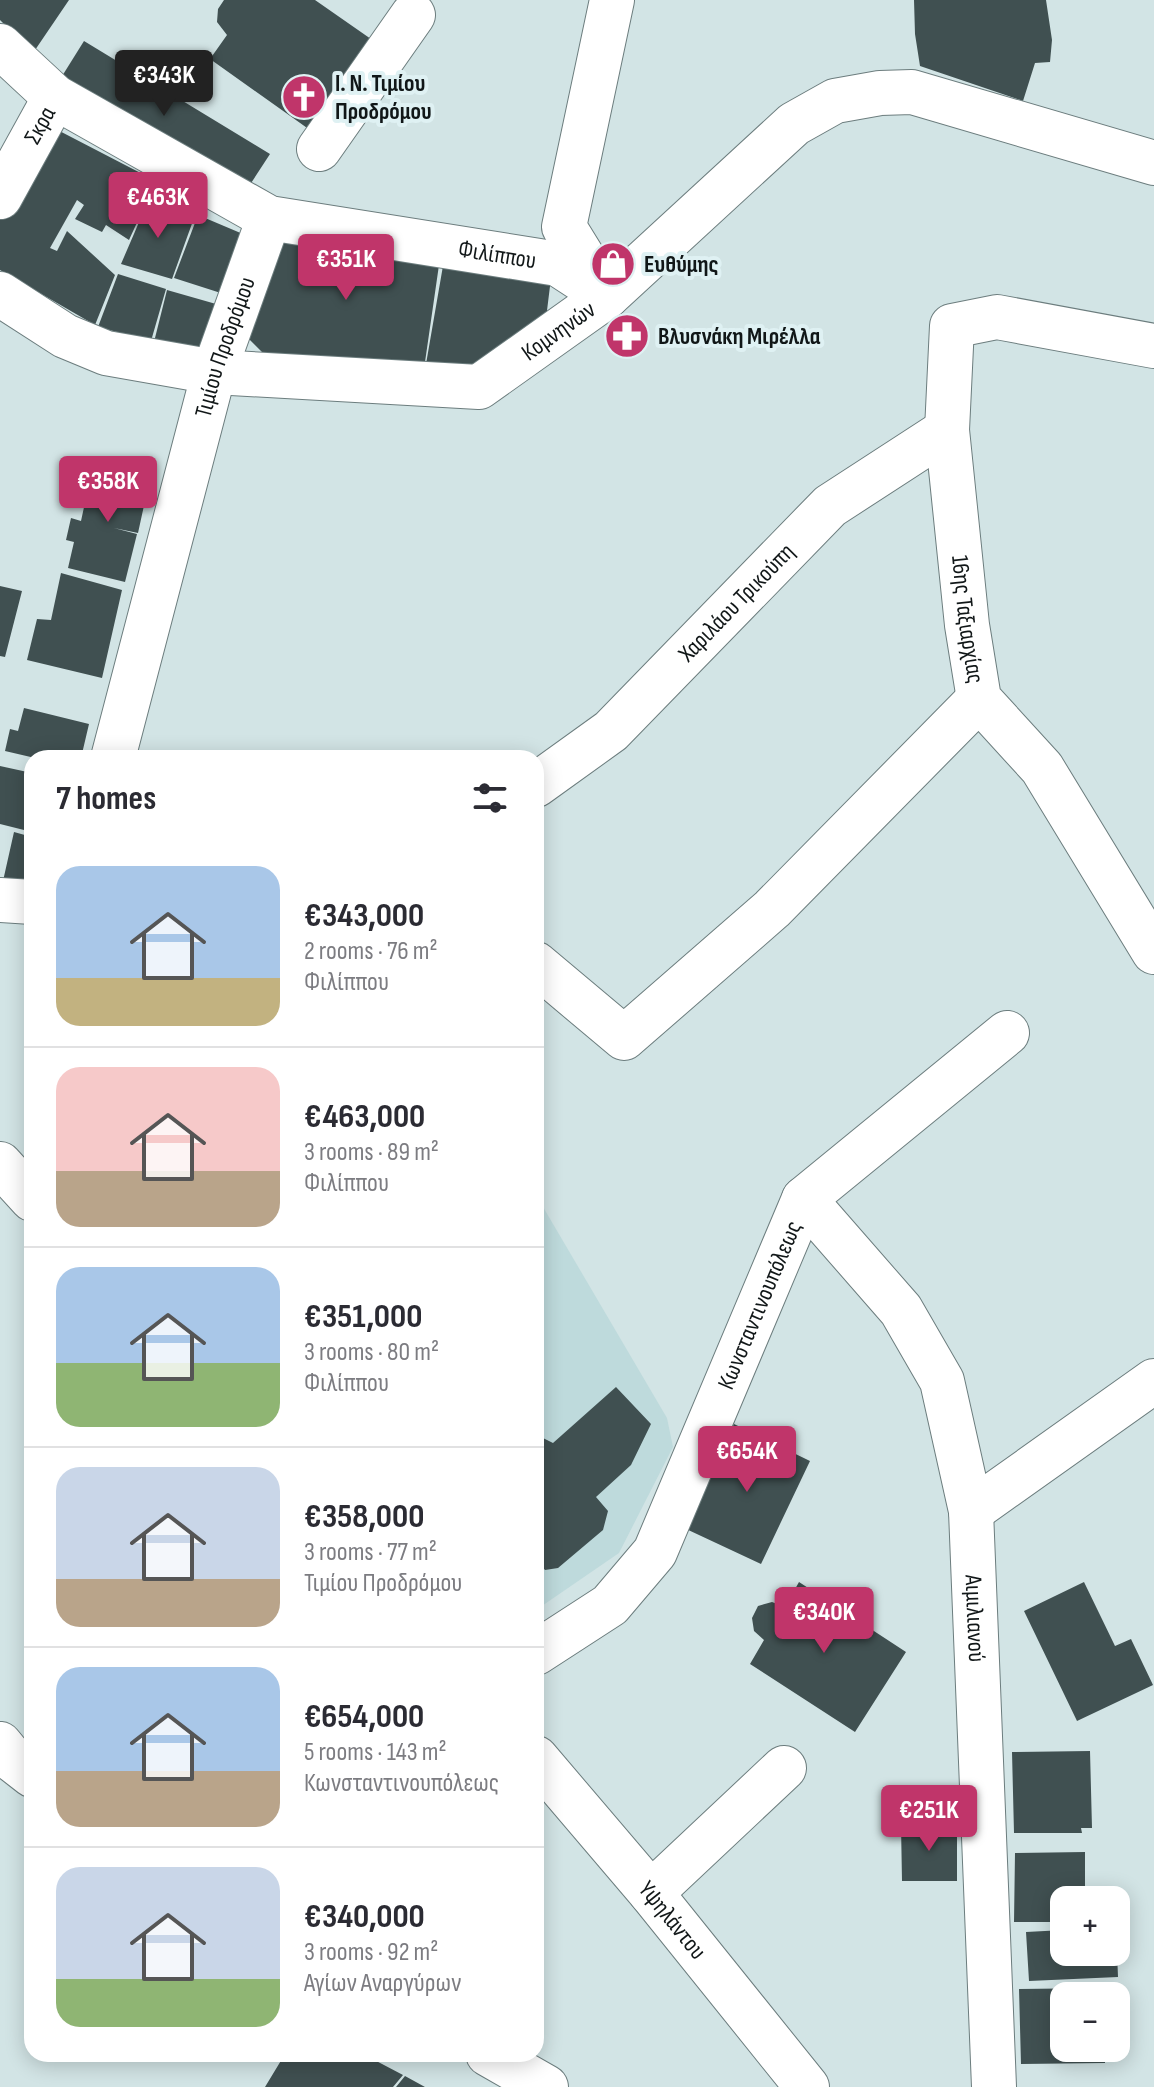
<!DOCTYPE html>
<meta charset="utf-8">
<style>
body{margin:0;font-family:"Sofia Sans Condensed",sans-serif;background:#f2f2f3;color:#2b2b33;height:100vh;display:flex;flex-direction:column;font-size:30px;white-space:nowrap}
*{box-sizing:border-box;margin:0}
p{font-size:26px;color:#7c7c81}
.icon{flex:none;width:44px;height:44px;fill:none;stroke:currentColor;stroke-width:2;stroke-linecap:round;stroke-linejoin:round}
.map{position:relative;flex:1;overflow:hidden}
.sheet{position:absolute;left:24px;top:750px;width:520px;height:1312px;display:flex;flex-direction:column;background:#fff;border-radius:24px;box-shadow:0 4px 20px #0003}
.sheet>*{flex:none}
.fabs{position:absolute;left:1050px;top:1886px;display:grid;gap:16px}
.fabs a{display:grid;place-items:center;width:80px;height:80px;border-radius:16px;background:#fff;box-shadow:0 4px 20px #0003;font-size:40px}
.price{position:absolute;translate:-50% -68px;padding:0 18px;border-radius:8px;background:#c0356a;color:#fff;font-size:26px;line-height:52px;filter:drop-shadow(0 2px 4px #0008)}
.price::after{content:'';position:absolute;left:50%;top:48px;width:24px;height:18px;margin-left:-12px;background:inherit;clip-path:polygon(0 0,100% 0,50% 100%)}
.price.on{background:#222;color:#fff}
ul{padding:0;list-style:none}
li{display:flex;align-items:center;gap:24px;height:200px;padding:0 32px}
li+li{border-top:2px solid #e1e1e2}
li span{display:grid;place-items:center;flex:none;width:224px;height:160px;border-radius:24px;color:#555}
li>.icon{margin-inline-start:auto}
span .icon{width:96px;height:96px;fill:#fffc;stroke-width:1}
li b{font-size:34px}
h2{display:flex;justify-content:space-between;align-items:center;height:96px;padding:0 32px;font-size:34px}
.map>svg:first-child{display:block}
</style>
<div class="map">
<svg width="1154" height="2087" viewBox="0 0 1154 2087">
<rect width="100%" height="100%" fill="#d2e4e5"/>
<path fill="#bedadc" d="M 536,1195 L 667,1418 L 673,1447 L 619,1553 L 536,1610 Z"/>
<path fill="#405051" d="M 0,0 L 69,0 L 33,53 L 0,20 Z
M 224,0 L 315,0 L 381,46 L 317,135 L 210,59 L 227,35 L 217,22 L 218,9 Z
M 914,0 L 1046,0 L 1052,40 L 1050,62 L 1035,63 L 1023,101 L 920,66 L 915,34 Z
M 84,41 L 270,154 L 244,194 L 59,81 Z
M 46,124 L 156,181 L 129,240 L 106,225 L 102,232 L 75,219 L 84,205 L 77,200 L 50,248 L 57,251 L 67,231 L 115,275 L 95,325 L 0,270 L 0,205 Z
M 149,199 L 194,218 L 172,279 L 121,264 Z
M 198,215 L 250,237 L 227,295 L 174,278 Z
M 283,235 L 440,258 L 425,362 L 263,353 L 247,337 Z
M 444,260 L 551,278 L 544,335 L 493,366 L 426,364 Z
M 118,274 L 166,289 L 151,341 L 98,327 Z
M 167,290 L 223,306 L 212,356 L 154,342 Z
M 93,466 L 150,478 L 138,533 L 114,528 L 137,534 L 125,582 L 68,568 L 74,542 L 66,540 L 71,518 L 81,521 Z
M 61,573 L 122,590 L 102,678 L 27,660 L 37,619 L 51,620 Z
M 0,586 L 22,591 L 5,657 L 0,656 Z
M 24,708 L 89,724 L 81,758 L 35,758 L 5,751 L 10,729 L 18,731 Z
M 0,766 L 32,773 L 32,832 L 0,824 Z
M 14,832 L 32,837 L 32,887 L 3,881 Z
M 616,1387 L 651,1424 L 631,1465 L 596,1497 L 608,1511 L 603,1530 L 558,1568 L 545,1570 L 536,1560 L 536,1445 L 543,1438 L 553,1443 Z
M 734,1424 L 810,1461 L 761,1564 L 684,1528 Z
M 799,1582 L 906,1652 L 855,1732 L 750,1664 L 764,1640 L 754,1631 L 752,1618 L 758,1606 L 772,1602 L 785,1607 Z
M 1084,1582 L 1115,1646 L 1131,1639 L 1153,1685 L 1077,1721 L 1024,1611 Z
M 1090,1751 L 1092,1828 L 1081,1828 L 1082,1833 L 1014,1833 L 1012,1752 Z
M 901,1825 L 957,1825 L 957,1881 L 902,1881 Z
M 1085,1852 L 1085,1900 L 1064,1900 L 1064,1922 L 1014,1922 L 1015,1853 Z
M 1064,1930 L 1064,1952 L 1117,1952 L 1118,1977 L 1029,1981 L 1026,1932 Z
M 1103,1988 L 1104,1996 L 1064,1996 L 1064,2048 L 1105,2048 L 1105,2063 L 1021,2064 L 1019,1989 Z
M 285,2054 L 363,2054 L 403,2075 L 393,2087 L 265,2087 Z
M 405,2076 L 425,2087 L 396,2087 Z"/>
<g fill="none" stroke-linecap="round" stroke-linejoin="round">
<g stroke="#6c7d7e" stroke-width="46">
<g id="minor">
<path id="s1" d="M 0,46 L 55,97 L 269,218 L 558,264 L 607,296"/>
<path d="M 319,149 L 413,15"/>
<path id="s2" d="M 0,197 L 55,97"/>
<path d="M 601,287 L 564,227 L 612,0"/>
<path id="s3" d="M 0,294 L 65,336 L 106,353 L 214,372 L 479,387 L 607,296 L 794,124 L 835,101 L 880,93 L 912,92 L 1154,163"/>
<path id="s4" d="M 1154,346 L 997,317 L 952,326 L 947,430 L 967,625 L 979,699 L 1042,768 L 1154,952"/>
<path id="s5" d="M 113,758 L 214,372 L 269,218"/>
<path id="s6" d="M 536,785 L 611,731 L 830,506 L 947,430"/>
<path d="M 0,900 L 32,902"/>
<path d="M 536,964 L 624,1038 L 772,909 L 979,699"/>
<path d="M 0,1164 L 32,1199"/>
<path id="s7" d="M 804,1199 L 901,1310 L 942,1381 L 971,1511 L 994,2087"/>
<path d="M 971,1511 L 1154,1381"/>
<path id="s8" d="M 536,1653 L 610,1605 L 655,1552 L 804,1199 L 1007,1033"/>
<path d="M 0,1744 L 14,1761 L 32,1775"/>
<path id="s9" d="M 536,1758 L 651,1893 L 807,2087"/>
<path d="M 651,1893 L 784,1768"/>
<path d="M 488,2054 L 546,2087"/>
</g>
</g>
<use href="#minor" stroke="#fff" stroke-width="44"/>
</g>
<defs>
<g id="church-disc" transform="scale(2.3)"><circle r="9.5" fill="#c0356a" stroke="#dff1f3"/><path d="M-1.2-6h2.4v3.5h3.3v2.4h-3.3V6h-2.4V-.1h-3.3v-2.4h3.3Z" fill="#fff"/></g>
<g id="shop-disc" transform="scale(2.3)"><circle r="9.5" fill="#c0356a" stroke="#dff1f3"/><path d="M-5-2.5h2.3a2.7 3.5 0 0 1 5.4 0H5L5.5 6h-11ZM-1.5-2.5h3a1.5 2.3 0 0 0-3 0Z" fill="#fff"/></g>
<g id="pharmacy-disc" transform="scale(2.3)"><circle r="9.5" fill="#c0356a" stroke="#dff1f3"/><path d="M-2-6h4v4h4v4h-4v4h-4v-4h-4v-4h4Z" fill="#fff"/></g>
</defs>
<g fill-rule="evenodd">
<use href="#church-disc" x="304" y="97"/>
<use href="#shop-disc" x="613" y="264"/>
<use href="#pharmacy-disc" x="627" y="336"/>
</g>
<g text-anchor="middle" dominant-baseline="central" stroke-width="8" stroke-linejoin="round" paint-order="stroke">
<g font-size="24" font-weight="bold" fill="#111718" stroke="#dff1f3" text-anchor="start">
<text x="335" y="83">Ι. Ν. Τιμίου<tspan x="335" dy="28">Προδρόμου</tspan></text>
<text x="644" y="264">Ευθύμης</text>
<text x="658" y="336">Βλυσνάκη Μιρέλλα</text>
</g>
<g font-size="24" fill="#111718" stroke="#dff1f3">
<text stroke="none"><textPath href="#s2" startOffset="82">Σκρα</textPath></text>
<text stroke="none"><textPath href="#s1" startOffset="552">Φιλίππου</textPath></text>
<text stroke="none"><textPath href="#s3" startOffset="594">Κομνηνών</textPath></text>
<text stroke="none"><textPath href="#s5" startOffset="426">Τιμίου Προδρόμου</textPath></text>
<text stroke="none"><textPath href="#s6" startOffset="272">Χαριλάου Τρικούπη</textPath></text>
<text stroke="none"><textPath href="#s4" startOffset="500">16ης Ταξιαρχίας</textPath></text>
<text stroke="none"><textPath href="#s8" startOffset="426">Κωνσταντινουπόλεως</textPath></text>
<text stroke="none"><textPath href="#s7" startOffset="470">Αιμιλιανού</textPath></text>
<text stroke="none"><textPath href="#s9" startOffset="212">Υψηλάντου</textPath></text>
</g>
</g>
</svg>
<div class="fabs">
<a>+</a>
<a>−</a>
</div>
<b class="price on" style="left:164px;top:118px">€343K</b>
<b class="price" style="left:158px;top:240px">€463K</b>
<b class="price" style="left:346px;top:302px">€351K</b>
<b class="price" style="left:108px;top:524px">€358K</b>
<b class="price" style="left:747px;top:1494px">€654K</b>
<b class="price" style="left:824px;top:1655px">€340K</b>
<b class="price" style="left:929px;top:1853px">€251K</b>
<section class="sheet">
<h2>7 homes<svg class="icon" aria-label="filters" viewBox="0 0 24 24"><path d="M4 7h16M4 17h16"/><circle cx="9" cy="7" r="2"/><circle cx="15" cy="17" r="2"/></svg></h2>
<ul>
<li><span style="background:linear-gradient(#a9c7e8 70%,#c2b280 0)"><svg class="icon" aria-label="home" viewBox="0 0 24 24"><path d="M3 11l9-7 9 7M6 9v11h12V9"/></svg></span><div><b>€343,000</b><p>2 rooms · 76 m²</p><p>Φιλίππου</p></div></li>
<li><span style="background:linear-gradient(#f6c9c9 65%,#b9a48a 0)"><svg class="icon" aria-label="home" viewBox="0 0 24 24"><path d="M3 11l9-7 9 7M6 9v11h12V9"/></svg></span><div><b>€463,000</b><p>3 rooms · 89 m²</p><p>Φιλίππου</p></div></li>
<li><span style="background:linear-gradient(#a9c7e8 60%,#8fb573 0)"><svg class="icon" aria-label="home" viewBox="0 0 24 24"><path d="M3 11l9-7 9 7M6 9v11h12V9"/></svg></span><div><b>€351,000</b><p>3 rooms · 80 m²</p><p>Φιλίππου</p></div></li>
<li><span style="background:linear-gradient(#c9d6e8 70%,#b9a48a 0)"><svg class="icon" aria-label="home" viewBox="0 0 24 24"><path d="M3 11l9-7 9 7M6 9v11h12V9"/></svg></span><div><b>€358,000</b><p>3 rooms · 77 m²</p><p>Τιμίου Προδρόμου</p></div></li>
<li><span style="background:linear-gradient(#a9c7e8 65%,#b9a48a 0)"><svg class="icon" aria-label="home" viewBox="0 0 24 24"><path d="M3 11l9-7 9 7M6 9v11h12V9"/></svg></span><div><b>€654,000</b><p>5 rooms · 143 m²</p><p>Κωνσταντινουπόλεως</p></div></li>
<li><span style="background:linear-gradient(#c9d6e8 70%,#8fb573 0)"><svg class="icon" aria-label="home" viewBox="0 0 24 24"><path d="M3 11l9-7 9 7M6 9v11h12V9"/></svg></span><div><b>€340,000</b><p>3 rooms · 92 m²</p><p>Αγίων Αναργύρων</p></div></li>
</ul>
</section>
</div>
